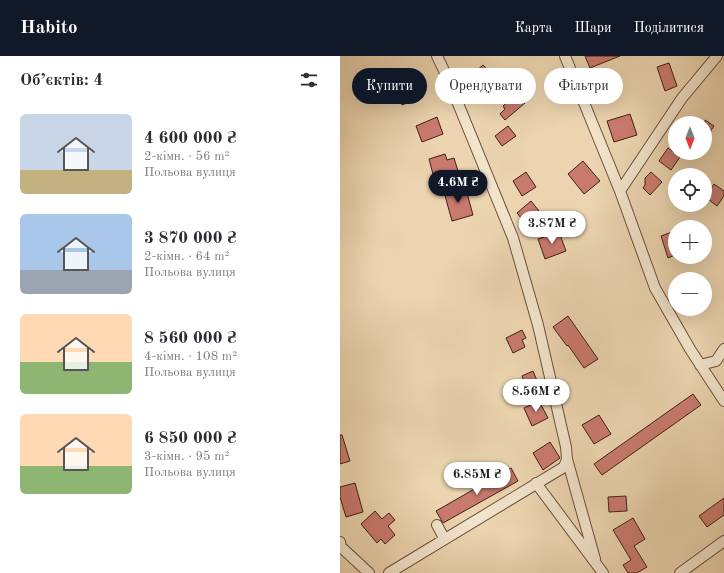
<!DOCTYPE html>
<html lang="uk">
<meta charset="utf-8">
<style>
body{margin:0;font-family:"Old Standard TT",serif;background:#f7f7f7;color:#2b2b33;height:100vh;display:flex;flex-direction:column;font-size:15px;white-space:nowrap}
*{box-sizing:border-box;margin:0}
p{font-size:13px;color:#7c7c81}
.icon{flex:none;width:22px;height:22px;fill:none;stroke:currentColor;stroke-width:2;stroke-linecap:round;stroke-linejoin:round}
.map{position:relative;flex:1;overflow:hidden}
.details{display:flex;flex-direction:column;background:#fff;width:340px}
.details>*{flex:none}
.hud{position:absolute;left:12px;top:12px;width:312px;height:36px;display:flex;gap:8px}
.needle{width:26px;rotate:180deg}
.buttons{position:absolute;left:328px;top:60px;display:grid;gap:8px}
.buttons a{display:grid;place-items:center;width:44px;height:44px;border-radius:50%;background:#fff;box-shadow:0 4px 16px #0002;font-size:20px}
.price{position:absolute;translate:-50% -34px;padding:0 9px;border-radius:14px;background:#fff;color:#222;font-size:13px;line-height:26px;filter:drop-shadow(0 1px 2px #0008)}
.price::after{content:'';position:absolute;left:50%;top:24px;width:12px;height:9px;margin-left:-6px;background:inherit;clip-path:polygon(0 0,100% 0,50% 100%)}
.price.active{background:#111827;color:#fff}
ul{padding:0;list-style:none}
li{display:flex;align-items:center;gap:12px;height:100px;padding:0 20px}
li span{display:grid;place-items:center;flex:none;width:112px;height:80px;border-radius:6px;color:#555}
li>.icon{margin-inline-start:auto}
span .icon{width:48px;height:48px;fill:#fffc;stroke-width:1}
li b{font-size:17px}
h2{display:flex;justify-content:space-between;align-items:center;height:48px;padding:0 20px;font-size:17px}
.chip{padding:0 14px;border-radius:18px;background:#fff;box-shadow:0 4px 16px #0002;font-size:14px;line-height:36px}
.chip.active{background:#111827;color:#fff}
header{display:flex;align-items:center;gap:24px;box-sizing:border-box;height:56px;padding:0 20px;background:#111827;color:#fff}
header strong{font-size:19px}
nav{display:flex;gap:22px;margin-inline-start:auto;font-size:14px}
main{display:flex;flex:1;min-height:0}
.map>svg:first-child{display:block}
</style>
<header>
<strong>Habito</strong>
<nav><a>Карта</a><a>Шари</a><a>Поділитися</a></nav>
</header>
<main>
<section class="details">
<h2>Об’єктів: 4<svg class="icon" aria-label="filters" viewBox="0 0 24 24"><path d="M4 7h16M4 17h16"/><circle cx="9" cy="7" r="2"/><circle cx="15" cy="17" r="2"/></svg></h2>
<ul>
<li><span style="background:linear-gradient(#c9d6e8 70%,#c2b280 0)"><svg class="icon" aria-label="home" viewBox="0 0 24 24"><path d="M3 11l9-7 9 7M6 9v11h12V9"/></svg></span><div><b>4 600 000 ₴</b><p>2-кімн. · 56 m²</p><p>Польова вулиця</p></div></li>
<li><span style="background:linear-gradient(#a9c7e8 70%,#9aa5b1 0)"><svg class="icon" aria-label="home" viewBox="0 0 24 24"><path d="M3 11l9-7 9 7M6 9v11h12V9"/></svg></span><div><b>3 870 000 ₴</b><p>2-кімн. · 64 m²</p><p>Польова вулиця</p></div></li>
<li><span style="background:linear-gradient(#ffd9b3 60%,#8fb573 0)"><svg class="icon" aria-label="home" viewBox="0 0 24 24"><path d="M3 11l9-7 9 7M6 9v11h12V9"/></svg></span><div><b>8 560 000 ₴</b><p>4-кімн. · 108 m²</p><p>Польова вулиця</p></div></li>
<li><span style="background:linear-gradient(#ffd9b3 65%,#8fb573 0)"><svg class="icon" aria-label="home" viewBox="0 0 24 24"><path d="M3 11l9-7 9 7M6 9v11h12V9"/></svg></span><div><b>6 850 000 ₴</b><p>3-кімн. · 95 m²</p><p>Польова вулиця</p></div></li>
</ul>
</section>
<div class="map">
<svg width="384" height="517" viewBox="0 0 384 517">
<rect width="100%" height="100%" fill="#ebd4af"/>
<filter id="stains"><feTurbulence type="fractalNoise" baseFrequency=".005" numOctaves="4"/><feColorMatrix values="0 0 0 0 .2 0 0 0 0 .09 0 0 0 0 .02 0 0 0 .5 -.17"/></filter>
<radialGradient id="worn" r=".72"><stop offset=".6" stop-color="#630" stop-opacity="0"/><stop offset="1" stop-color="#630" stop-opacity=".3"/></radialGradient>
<path fill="#c97a6e" stroke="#412014" d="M 245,0 L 280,0 L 250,12 Z
M 329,7 L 337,30 L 325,35 L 317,11 Z
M 143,9 L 155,22 L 142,33 L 130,20 Z
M 77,24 L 83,41 L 62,49 L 55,32 Z
M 177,37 L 185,47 L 165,64 L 160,58 L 165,53 L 163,50 Z
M 290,58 L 297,79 L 274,86 L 267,65 Z
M 97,61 L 103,78 L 82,86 L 76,70 Z
M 365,64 L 374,70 L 365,83 Z
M 168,70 L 176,80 L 162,90 L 155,80 Z
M 328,92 L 340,101 L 331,114 L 319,105 Z
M 105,98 L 107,104 L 114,102 L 118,115 L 94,122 L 89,103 Z
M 243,105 L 260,125 L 244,138 L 228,118 Z
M 186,116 L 196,131 L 182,140 L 173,125 Z
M 311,116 L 322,126 L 310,139 L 303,132 L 305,129 L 305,122 Z
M 374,128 L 384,135 L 384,140 L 377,150 L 365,141 Z
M 125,130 L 133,159 L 112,165 L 104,136 Z
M 191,145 L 207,165 L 192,176 L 177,157 Z
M 335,175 L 335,199 L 328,202 L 321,180 Z
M 219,176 L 226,195 L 205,203 L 198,183 Z
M 228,260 L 258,303 L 244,312 L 228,289 L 227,290 L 213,271 Z
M 182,274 L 186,282 L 182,284 L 185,291 L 173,297 L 166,282 Z
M 193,315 L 198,327 L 187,332 L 182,320 Z
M 353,338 L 361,349 L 262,419 L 254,408 Z
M 199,345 L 208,362 L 192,370 L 184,352 Z
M 259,359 L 271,378 L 254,388 L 242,369 Z
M 0,379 L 2,379 L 10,405 L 0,408 Z
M 210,386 L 220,402 L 203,414 L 193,397 Z
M 171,412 L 178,425 L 103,467 L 96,455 Z
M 15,427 L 23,456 L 6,461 L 0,441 L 0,431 Z
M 286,440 L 287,455 L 269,456 L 268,441 Z
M 384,442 L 384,459 L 367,471 L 359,460 Z
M 35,455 L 42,463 L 49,457 L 55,464 L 48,470 L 55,479 L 45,488 L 41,483 L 37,487 L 21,468 Z
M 293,462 L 305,483 L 294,490 L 307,511 L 297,517 L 288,517 L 283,509 L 291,504 L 273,474 Z"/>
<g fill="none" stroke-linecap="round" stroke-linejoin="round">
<g stroke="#6c4d3b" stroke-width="12">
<path id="minor" d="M 225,0 L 280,135
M 377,0 L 342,42 L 280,135 L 315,232 L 350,293 L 384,345
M 360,309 L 376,305 L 384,293
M 227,403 L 255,503
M 196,427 L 263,517
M 97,469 L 104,482
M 0,486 L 1,491 L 29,517
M 49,517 L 224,411 L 227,403 L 226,391 L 198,269 L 173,182 L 108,23 L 97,0
M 340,517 L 384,485"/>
</g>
<use href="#minor" stroke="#f2e3cb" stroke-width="10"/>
</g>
<rect width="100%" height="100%" filter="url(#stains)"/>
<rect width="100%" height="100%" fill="url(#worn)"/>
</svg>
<div class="buttons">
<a><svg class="needle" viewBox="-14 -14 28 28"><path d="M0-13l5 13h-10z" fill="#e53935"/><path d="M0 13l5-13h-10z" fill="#7c7c81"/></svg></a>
<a><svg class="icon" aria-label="locate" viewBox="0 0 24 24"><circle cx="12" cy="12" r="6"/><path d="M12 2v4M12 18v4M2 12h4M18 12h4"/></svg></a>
<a>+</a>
<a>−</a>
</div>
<b class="price active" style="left:118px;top:148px">4.6M ₴</b>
<b class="price" style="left:212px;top:189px">3.87M ₴</b>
<b class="price" style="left:196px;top:357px">8.56M ₴</b>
<b class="price" style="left:137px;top:440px">6.85M ₴</b>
<div class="hud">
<a class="chip active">Купити</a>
<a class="chip">Орендувати</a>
<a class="chip">Фільтри</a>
</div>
</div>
</main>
